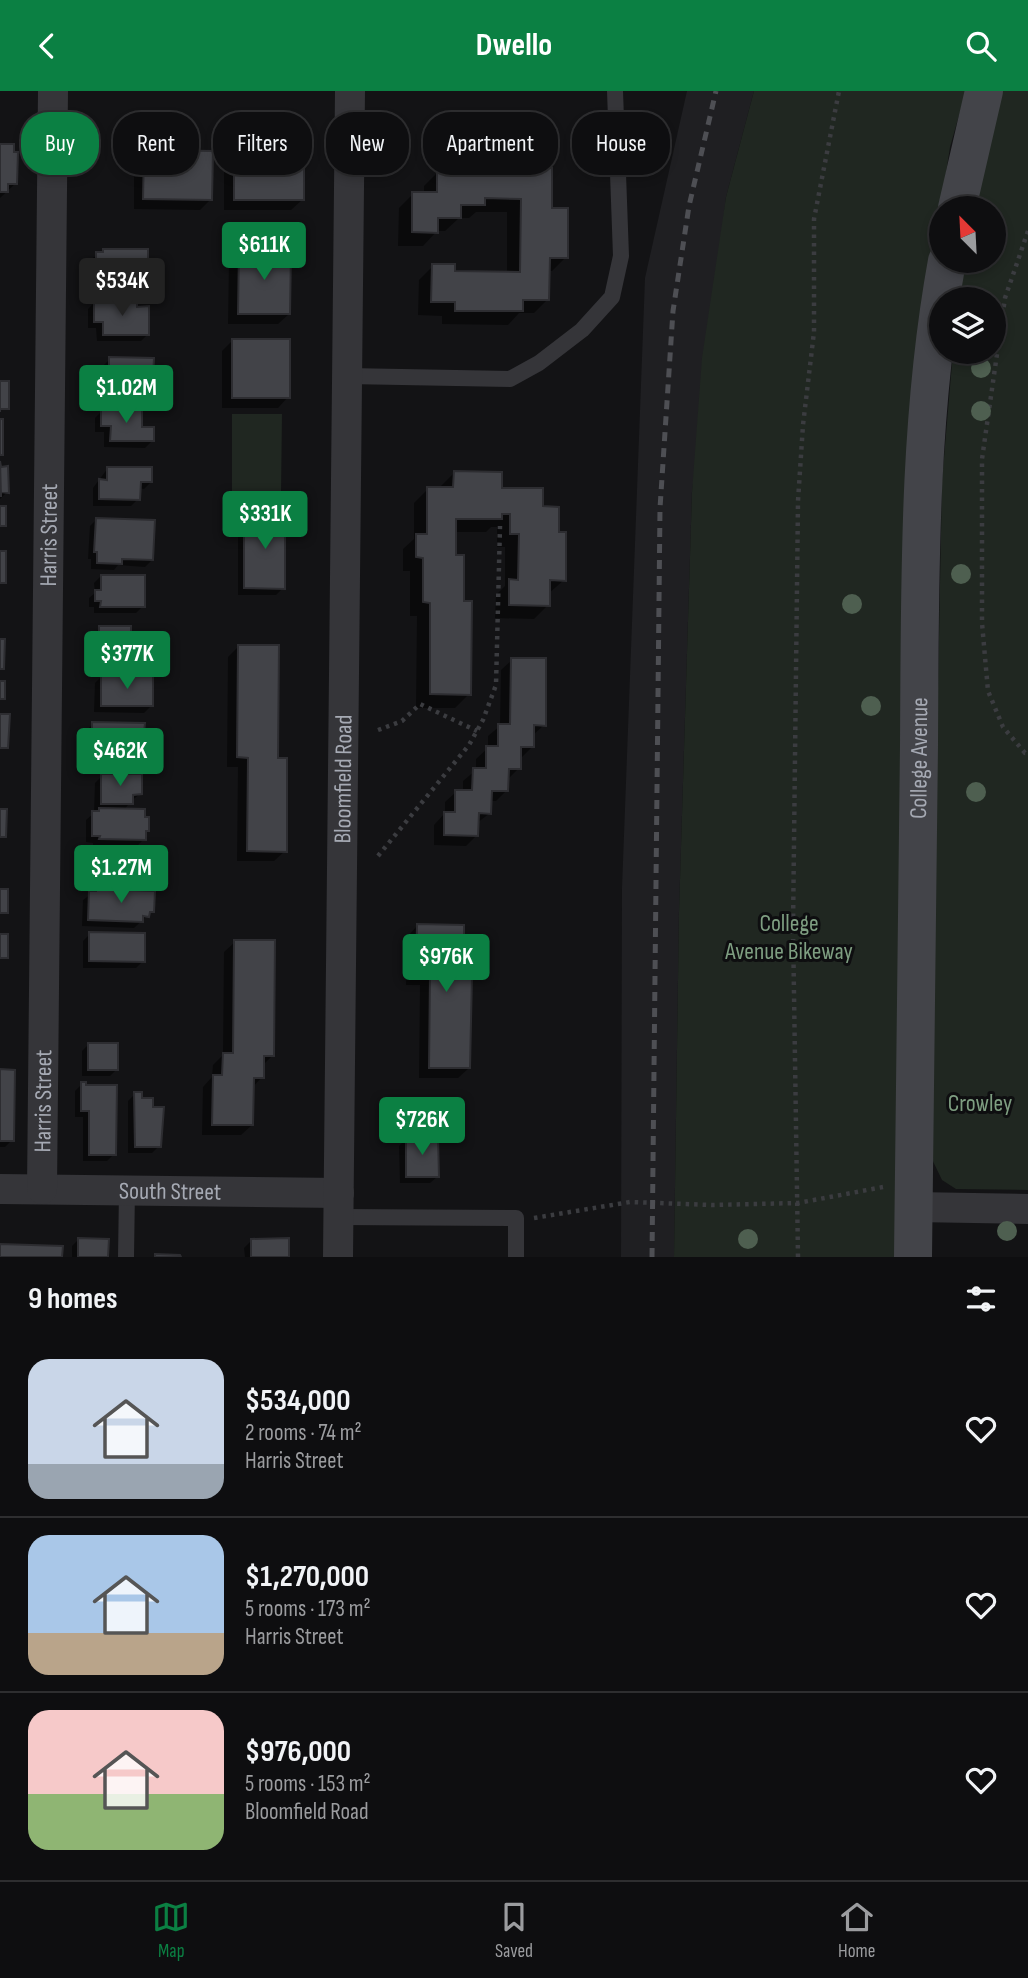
<!DOCTYPE html>
<meta charset="utf-8">
<style>
body{margin:0;font-family:"Sofia Sans Condensed",sans-serif;background:#1c1c1e;color:#f1f3f6;height:100vh;display:flex;flex-direction:column;font-size:26px;white-space:nowrap}
*{box-sizing:border-box;margin:0}
p{font-size:23px;color:#9b9c9f}
.icon{flex:none;width:38px;height:38px;fill:none;stroke:currentColor;stroke-width:2;stroke-linecap:round;stroke-linejoin:round}
.map{position:relative;height:1166px;overflow:hidden}
.side{display:flex;flex-direction:column;background:#0e0e10;flex:1}
.side>*{flex:none}
.top-card{position:absolute;left:21px;top:21px;width:987px;height:63px;display:flex;gap:14px}
.needle{width:46px;rotate:336deg}
.fabs{position:absolute;left:929px;top:105px;display:grid;gap:14px}
.fabs a{display:grid;place-items:center;width:77px;height:77px;border-radius:50%;background:#0e0e10;box-shadow:0 4px 10px #0003,0 0 0 2px #2e2e30;font-size:35px}
.price{position:absolute;translate:-50% -60px;padding:0 16px;border-radius:7px;background:#0b8043;color:#fff;font-size:23px;line-height:46px;filter:drop-shadow(0 2px 4px #0008)}
.price::after{content:'';position:absolute;left:50%;top:42px;width:21px;height:16px;margin-left:-10px;background:inherit;clip-path:polygon(0 0,100% 0,50% 100%)}
.price.current{background:#222;color:#fff}
ul{padding:0;list-style:none}
li{display:flex;align-items:center;gap:21px;height:175px;padding:0 28px}
li+li{border-top:2px solid #2e2e30}
li span{display:grid;place-items:center;flex:none;width:196px;height:140px;border-radius:21px;color:#555}
li>.icon{margin-inline-start:auto}
span .icon{width:84px;height:84px;fill:#fffc;stroke-width:1}
li b{font-size:30px}
h2{display:flex;justify-content:space-between;align-items:center;height:84px;padding:0 28px;font-size:30px}
.chip{padding:0 24px;border-radius:28px;background:#0e0e10;box-shadow:0 4px 10px #0003,0 0 0 2px #2e2e30;font-size:24px;line-height:63px}
.chip.current{background:#0b8043;color:#fff}
header{display:flex;justify-content:space-between;align-items:center;height:91px;padding:0 28px;background:#0b8043;color:#fff;font-size:32px;font-weight:700}
.dock{display:flex;justify-content:space-around;align-items:center;height:98px;border-top:2px solid #2e2e30;background:#0e0e10;font-size:19px;color:#9b9c9f}
.dock a{display:grid;justify-items:center;gap:4px}
.dock .current{color:#0b8043}
.map>svg:first-child{display:block}
</style>
<header><svg class="icon" aria-label="back" viewBox="0 0 24 24"><path d="M15 5l-7 7 7 7"/></svg>Dwello<svg class="icon" aria-label="search" viewBox="0 0 24 24"><circle cx="10" cy="10" r="6"/><path d="M15 15l6 6"/></svg></header>
<div class="map">
<svg width="1028" height="1166" viewBox="0 0 1028 1166">
<rect width="100%" height="100%" fill="#131315"/>
<path fill="#1f1f22" d="M 687,0 L 754,0 L 726,106 L 692,401 L 679,821 L 674,1166 L 621,1166 L 622,797 L 645,187 Z"/>
<path fill="#202721" d="M 754,0 L 966,0 L 950,56 L 933,166 L 895,1166 L 674,1166 L 679,821 L 692,401 L 702,267 L 726,106 Z
M 1002,0 L 1028,0 L 1028,1099 L 956,1098 L 942,1089 L 929,1062 L 942,390 L 953,261 L 994,261 L 994,208 L 958,208 L 962,170 L 994,170 L 994,117 L 971,117 Z
M 232,323 L 282,323 L 281,404 L 232,404 Z"/>
<path fill="#0007" d="M 0,55 L 16,92 L 0,107 Z
M 145,61 L 211,108 L 200,119 L 134,118 L 134,71 Z
M 235,62 L 302,109 L 291,119 L 224,119 L 224,72 Z
M 484,62 L 531,78 L 550,118 L 566,166 L 552,180 L 548,180 L 548,208 L 534,222 L 519,222 L 508,234 L 442,233 L 442,225 L 418,224 L 419,189 L 433,175 L 453,182 L 507,183 L 507,121 L 476,121 L 469,127 L 459,127 L 445,140 L 437,140 L 423,155 L 398,155 L 399,117 L 413,103 L 424,103 L 424,95 L 438,81 L 448,81 L 461,69 L 477,69 Z
M 104,159 L 146,191 L 139,198 L 96,198 L 96,191 L 90,190 L 90,169 Z
M 240,160 L 289,223 L 278,233 L 228,233 L 229,171 Z
M 95,211 L 135,217 L 148,243 L 141,250 L 97,250 L 96,237 L 88,237 L 88,218 Z
M 232,250 L 288,306 L 278,317 L 222,317 L 222,260 Z
M 110,268 L 152,287 L 145,294 L 139,294 L 139,298 L 132,305 L 102,305 L 103,301 L 98,300 L 98,289 L 103,284 L 103,275 Z
M 102,320 L 141,338 L 152,350 L 145,357 L 104,356 L 104,341 L 95,341 L 95,327 Z
M 0,377 L 7,377 L 7,401 L 0,408 Z
M 108,377 L 151,391 L 144,398 L 139,397 L 138,408 L 131,415 L 93,415 L 93,397 Z
M 454,382 L 500,399 L 541,417 L 557,442 L 564,489 L 548,503 L 548,514 L 534,528 L 495,527 L 496,504 L 505,495 L 505,456 L 497,456 L 497,436 L 491,436 L 486,441 L 455,441 L 454,466 L 462,511 L 469,603 L 455,617 L 416,617 L 417,525 L 410,525 L 410,480 L 403,480 L 403,458 L 414,448 L 414,412 L 428,398 L 440,396 Z
M 245,425 L 283,497 L 276,504 L 238,504 L 238,432 Z
M 97,428 L 152,469 L 145,476 L 118,474 L 114,479 L 91,478 L 91,468 L 88,468 L 90,435 Z
M 101,485 L 143,515 L 136,522 L 94,522 L 94,516 L 89,516 L 89,507 L 95,502 L 94,492 Z
M 100,537 L 129,555 L 143,568 L 136,574 L 93,575 L 93,559 L 88,559 L 88,550 Z
M 239,555 L 276,669 L 285,760 L 274,770 L 237,770 L 238,676 L 227,676 L 228,566 Z
M 512,569 L 544,634 L 532,645 L 532,656 L 522,666 L 519,666 L 519,677 L 508,688 L 507,699 L 496,710 L 490,710 L 490,722 L 477,732 L 477,744 L 466,755 L 434,754 L 434,734 L 445,722 L 445,711 L 456,701 L 463,701 L 463,690 L 476,679 L 476,668 L 488,657 L 488,645 L 500,635 L 501,579 Z
M 102,585 L 151,615 L 144,622 L 94,621 L 95,592 Z
M 93,633 L 143,644 L 148,659 L 136,669 L 86,669 L 86,640 Z
M 102,685 L 140,703 L 131,710 L 124,719 L 147,740 L 144,743 L 144,748 L 137,755 L 93,755 L 93,752 L 86,751 L 86,729 L 94,722 L 95,692 Z
M 98,763 L 138,792 L 128,801 L 152,820 L 134,837 L 82,835 L 83,809 L 98,798 L 84,796 L 84,773 Z
M 417,835 L 462,885 L 469,977 L 458,987 L 419,987 L 420,894 L 406,894 L 407,846 Z
M 90,843 L 143,870 L 136,877 L 83,877 L 83,850 Z
M 235,851 L 272,965 L 263,974 L 262,986 L 252,997 L 252,1034 L 241,1044 L 202,1044 L 203,996 L 212,986 L 213,974 L 223,964 L 224,861 Z
M 89,953 L 117,978 L 110,985 L 82,985 L 82,960 Z
M 0,980 L 12,1049 L 5,1056 L 0,1056 Z
M 82,993 L 114,1063 L 107,1070 L 83,1070 L 83,1026 L 75,1026 L 75,1000 Z
M 135,1003 L 140,1008 L 159,1055 L 152,1062 L 128,1062 L 128,1010 Z
M 406,1048 L 437,1086 L 430,1092 L 400,1092 L 399,1055 Z
M 79,1148 L 106,1166 L 72,1166 L 72,1155 Z
M 251,1150 L 288,1166 L 245,1166 L 244,1157 Z"/>
<path fill="#424348" stroke="#2d2d31" stroke-width="2" d="M 0,53 L 14,53 L 14,61 L 18,61 L 17,93 L 8,93 L 8,101 L 0,101 Z
M 144,59 L 213,60 L 212,109 L 143,108 Z
M 234,60 L 304,60 L 304,109 L 234,109 Z
M 483,60 L 533,60 L 533,77 L 552,77 L 552,117 L 568,117 L 568,167 L 550,167 L 549,209 L 523,209 L 523,220 L 455,220 L 455,211 L 431,211 L 432,173 L 455,173 L 455,180 L 520,181 L 521,108 L 485,107 L 485,114 L 461,114 L 461,127 L 438,127 L 438,142 L 412,141 L 412,101 L 437,101 L 437,79 L 460,79 L 460,67 L 483,67 Z
M 103,158 L 148,158 L 148,192 L 102,191 L 102,184 L 96,184 L 96,161 L 103,161 Z
M 239,158 L 291,159 L 290,223 L 238,223 Z
M 94,210 L 137,210 L 137,216 L 149,215 L 149,244 L 103,244 L 103,231 L 94,231 Z
M 232,248 L 290,248 L 290,307 L 232,307 Z
M 109,266 L 154,267 L 153,287 L 141,287 L 141,298 L 109,298 L 109,294 L 104,294 L 104,280 L 109,281 Z
M 0,290 L 9,290 L 9,318 L 0,318 L 0,321 Z
M 101,318 L 142,319 L 142,336 L 154,336 L 154,350 L 110,350 L 111,335 L 101,335 Z
M 0,328 L 3,328 L 3,364 L 0,364 Z
M 0,370 L 1,376 L 8,375 L 9,402 L 1,401 L 1,406 Z
M 107,376 L 152,376 L 152,391 L 141,391 L 140,409 L 99,408 L 99,388 L 107,389 Z
M 454,380 L 502,381 L 502,397 L 543,397 L 543,415 L 559,416 L 559,441 L 566,441 L 566,490 L 550,489 L 550,515 L 509,514 L 509,488 L 518,489 L 519,443 L 510,443 L 510,423 L 502,423 L 502,428 L 456,428 L 456,464 L 464,464 L 464,510 L 472,510 L 471,604 L 430,603 L 430,512 L 423,511 L 423,467 L 416,466 L 416,443 L 427,443 L 427,396 L 453,396 Z
M 0,415 L 6,415 L 6,435 L 0,435 Z
M 244,423 L 285,423 L 285,498 L 244,497 Z
M 96,427 L 155,429 L 153,469 L 122,468 L 122,473 L 97,472 L 97,461 L 94,461 Z
M 0,460 L 6,460 L 6,492 L 0,492 Z
M 101,484 L 145,484 L 145,516 L 100,516 L 101,510 L 95,510 L 95,499 L 101,499 Z
M 99,535 L 131,535 L 131,553 L 144,554 L 144,568 L 100,569 L 99,553 L 94,553 L 94,541 L 99,541 Z
M 0,548 L 5,548 L 4,578 L 0,578 Z
M 238,554 L 279,554 L 278,667 L 287,667 L 287,761 L 247,760 L 248,667 L 237,666 Z
M 511,567 L 546,567 L 546,635 L 534,634 L 534,656 L 521,656 L 521,678 L 509,678 L 508,700 L 492,700 L 491,723 L 479,722 L 478,745 L 444,744 L 444,721 L 455,721 L 455,699 L 472,699 L 473,677 L 486,677 L 486,655 L 498,655 L 498,633 L 510,633 Z
M 101,584 L 153,584 L 153,615 L 101,615 Z
M 0,590 L 5,590 L 5,608 L 0,608 Z
M 0,623 L 10,623 L 8,657 L 0,657 Z
M 92,631 L 145,632 L 144,642 L 150,642 L 150,660 L 145,660 L 145,663 L 92,662 Z
M 101,683 L 142,683 L 142,703 L 133,704 L 133,713 L 101,713 Z
M 99,717 L 145,718 L 145,726 L 149,726 L 149,740 L 146,740 L 146,749 L 99,748 L 100,745 L 92,745 L 92,720 L 99,720 Z
M 0,718 L 7,718 L 6,746 L 0,746 Z
M 97,762 L 140,762 L 139,792 L 97,792 L 97,789 L 90,789 L 90,765 L 97,765 Z
M 0,798 L 8,798 L 8,822 L 0,822 Z
M 96,798 L 155,800 L 154,821 L 150,821 L 149,826 L 143,825 L 143,831 L 88,829 L 89,800 L 96,800 Z
M 417,833 L 464,834 L 464,884 L 472,884 L 470,977 L 429,977 L 430,884 L 416,884 Z
M 89,841 L 145,842 L 145,871 L 89,870 Z
M 0,843 L 8,843 L 8,867 L 0,867 Z
M 234,849 L 275,849 L 274,965 L 264,965 L 264,987 L 254,987 L 253,1034 L 212,1034 L 213,984 L 222,984 L 223,962 L 233,962 Z
M 88,952 L 118,952 L 118,979 L 88,979 Z
M 0,978 L 15,979 L 14,1050 L 0,1050 Z
M 81,991 L 86,991 L 86,994 L 117,994 L 116,1064 L 89,1064 L 89,1020 L 81,1020 Z
M 134,1001 L 142,1001 L 142,1007 L 153,1007 L 153,1016 L 164,1016 L 161,1056 L 135,1056 Z
M 406,1046 L 438,1046 L 439,1086 L 406,1086 Z
M 78,1147 L 109,1148 L 108,1166 L 78,1166 Z
M 289,1147 L 289,1166 L 251,1166 L 251,1148 Z
M 0,1153 L 63,1155 L 62,1166 L 0,1166 Z
M 155,1163 L 180,1164 L 181,1166 L 155,1166 Z"/>
<g fill="none" stroke-linecap="round" stroke-linejoin="round">
<path stroke="#3b3c40" stroke-width="4.5" stroke-dasharray="3.5 5" stroke-linecap="butt" d="M 1028,140 L 1005,207 L 982,368 L 982,532 L 988,600 L 1003,636 L 1025,662 L 1028,662
M 378,639 L 402,630 L 420,613 L 477,640
M 378,765 L 469,654 L 483,629 L 496,594 L 500,435
M 534,1127 L 630,1111 L 712,1114 L 798,1112 L 883,1096
M 798,1166 L 793,837 L 798,410 L 803,334 L 814,241 L 814,128 L 839,0"/>
<path stroke="#353539" stroke-width="16" d="M 347,285 L 510,288 L 539,272 L 582,239 L 612,206 L 621,165 L 615,0
M 338,1126 L 516,1127 L 516,1166
M 126,1166 L 127,1099"/>
<g stroke="#353539" stroke-width="30">
<path id="s1" d="M 0,1098 L 339,1102"/>
<path id="s2" d="M 42,1098 L 53,0"/>
<path d="M 914,1116 L 1028,1118"/>
<path id="s3" d="M 338,1166 L 350,0"/>
</g>
<g stroke="#434449" stroke-width="38">
<path d="M 957,117 L 984,0"/>
<path id="s4" d="M 913,1166 C 915,995 917,825 919,654 C 920,493 918,329 947,170"/>
</g>
<path stroke="#4e4f54" stroke-width="5" stroke-dasharray="9 7" stroke-linecap="butt" d="M 652,1166 L 660,417 L 673,220 L 689,115 L 716,0"/>
</g>
<g fill="#4e5f50">
<circle cx="981" cy="277" r="10"/>
<circle cx="981" cy="320" r="10"/>
<circle cx="961" cy="483" r="10"/>
<circle cx="852" cy="513" r="10"/>
<circle cx="871" cy="615" r="10"/>
<circle cx="976" cy="701" r="10"/>
<circle cx="1007" cy="1140" r="10"/>
<circle cx="748" cy="1148" r="10"/>
</g>
<g text-anchor="middle" dominant-baseline="central" stroke-width="6" stroke-linejoin="round" paint-order="stroke">
<g font-size="24" fill="#a6aab4" stroke="#0e0e10">
<text stroke="none"><textPath href="#s2" startOffset="654">Harris Street</textPath></text>
<text stroke="none"><textPath href="#s4" startOffset="499">College Avenue</textPath></text>
<text stroke="none"><textPath href="#s3" startOffset="478">Bloomfield Road</textPath></text>
<text stroke="none"><textPath href="#s2" startOffset="88">Harris Street</textPath></text>
<text stroke="none"><textPath href="#s1" startOffset="170">South Street</textPath></text>
</g>
<g font-size="24" fill="#7e9e81" stroke="#0e0e10">
<text x="789" y="832">College<tspan x="789" dy="28">Avenue Bikeway</tspan></text>
<text x="980" y="1012">Crowley</text>
</g>
</g>
</svg>
<div class="fabs">
<a><svg class="needle" viewBox="-14 -14 28 28"><path d="M0-13l5 13h-10z" fill="#e53935"/><path d="M0 13l5-13h-10z" fill="#9b9c9f"/></svg></a>
<a><svg class="icon" aria-label="layers" viewBox="0 0 24 24"><path d="M12 4l9 5-9 5-9-5zM3 14l9 5 9-5"/></svg></a>
</div>
<b class="price" style="left:264px;top:191px">$611K</b>
<b class="price current" style="left:122px;top:227px">$534K</b>
<b class="price" style="left:126px;top:334px">$1.02M</b>
<b class="price" style="left:265px;top:460px">$331K</b>
<b class="price" style="left:127px;top:600px">$377K</b>
<b class="price" style="left:120px;top:697px">$462K</b>
<b class="price" style="left:121px;top:814px">$1.27M</b>
<b class="price" style="left:446px;top:903px">$976K</b>
<b class="price" style="left:422px;top:1066px">$726K</b>
<div class="top-card">
<a class="chip current">Buy</a>
<a class="chip">Rent</a>
<a class="chip">Filters</a>
<a class="chip">New</a>
<a class="chip">Apartment</a>
<a class="chip">House</a>
</div>
</div>
<section class="side">
<h2>9 homes<svg class="icon" aria-label="filters" viewBox="0 0 24 24"><path d="M4 7h16M4 17h16"/><circle cx="9" cy="7" r="2"/><circle cx="15" cy="17" r="2"/></svg></h2>
<ul>
<li><span style="background:linear-gradient(#c9d6e8 75%,#9aa5b1 0)"><svg class="icon" aria-label="home" viewBox="0 0 24 24"><path d="M3 11l9-7 9 7M6 9v11h12V9"/></svg></span><div><b>$534,000</b><p>2 rooms · 74 m²</p><p>Harris Street</p></div><svg class="icon" aria-label="heart" viewBox="0 0 24 24"><path d="M12 20l-8-8c-3-5 5-10 8-4 3-6 11-1 8 4z"/></svg></li>
<li><span style="background:linear-gradient(#a9c7e8 70%,#b9a48a 0)"><svg class="icon" aria-label="home" viewBox="0 0 24 24"><path d="M3 11l9-7 9 7M6 9v11h12V9"/></svg></span><div><b>$1,270,000</b><p>5 rooms · 173 m²</p><p>Harris Street</p></div><svg class="icon" aria-label="heart" viewBox="0 0 24 24"><path d="M12 20l-8-8c-3-5 5-10 8-4 3-6 11-1 8 4z"/></svg></li>
<li><span style="background:linear-gradient(#f6c9c9 60%,#8fb573 0)"><svg class="icon" aria-label="home" viewBox="0 0 24 24"><path d="M3 11l9-7 9 7M6 9v11h12V9"/></svg></span><div><b>$976,000</b><p>5 rooms · 153 m²</p><p>Bloomfield Road</p></div><svg class="icon" aria-label="heart" viewBox="0 0 24 24"><path d="M12 20l-8-8c-3-5 5-10 8-4 3-6 11-1 8 4z"/></svg></li>
</ul>
</section>
<nav class="dock">
<a class="current"><svg class="icon" aria-label="map" viewBox="0 0 24 24"><path d="M3 6l6-2 6 2 6-2v14l-6 2-6-2-6 2zM9 4v14M15 6v14"/></svg>Map</a>
<a><svg class="icon" aria-label="saved" viewBox="0 0 24 24"><path d="M7 4h10v16l-5-4-5 4z"/></svg>Saved</a>
<a><svg class="icon" aria-label="home" viewBox="0 0 24 24"><path d="M3 11l9-7 9 7M6 9v11h12V9"/></svg>Home</a>
</nav>
